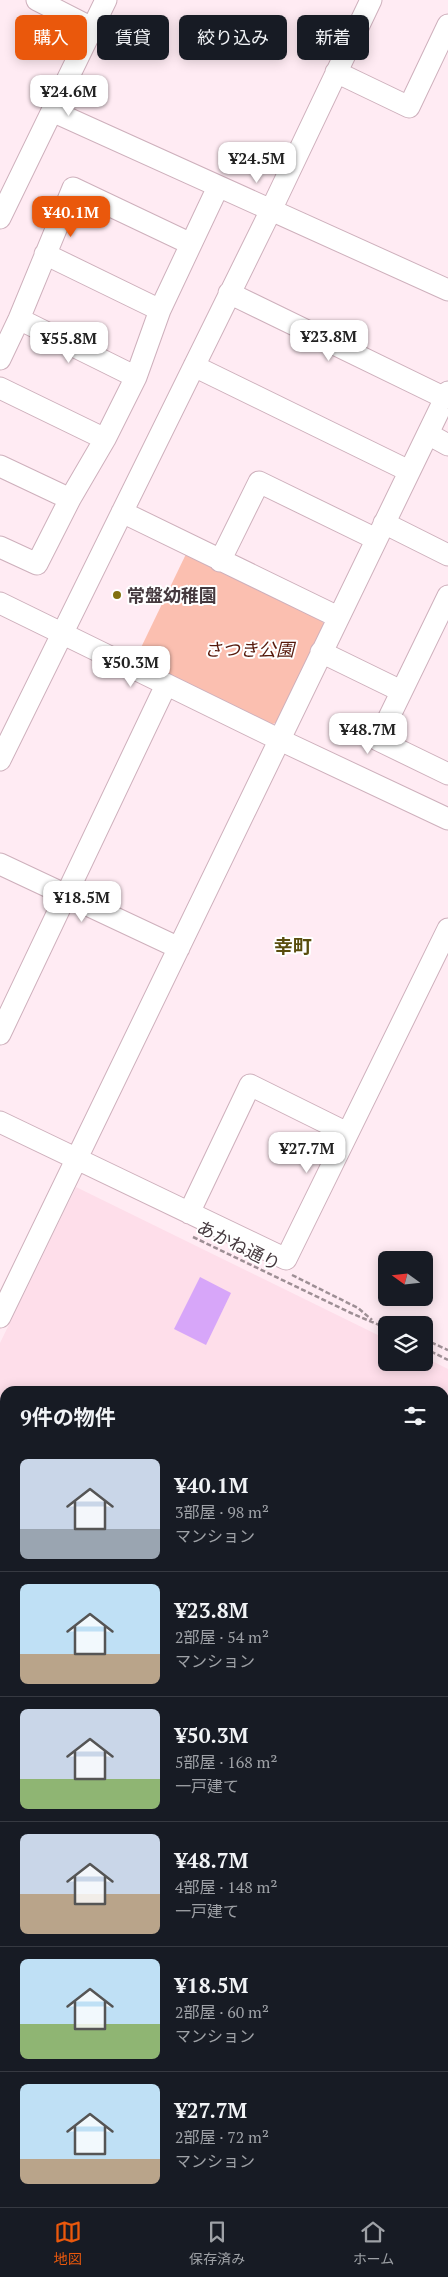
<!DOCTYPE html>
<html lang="ja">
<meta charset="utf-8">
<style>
body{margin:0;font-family:"PT Serif","Noto Sans JP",serif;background:#20242c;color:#f1f3f6;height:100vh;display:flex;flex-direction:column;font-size:19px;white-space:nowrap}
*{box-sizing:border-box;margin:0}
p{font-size:16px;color:#9ea1a6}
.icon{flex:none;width:28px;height:28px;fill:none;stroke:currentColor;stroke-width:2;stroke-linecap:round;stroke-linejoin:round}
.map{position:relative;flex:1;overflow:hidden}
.panel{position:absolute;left:0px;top:1386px;width:449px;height:821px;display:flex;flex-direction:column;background:#171b24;border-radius:15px 15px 0 0;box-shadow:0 2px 12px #0003}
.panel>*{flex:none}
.banner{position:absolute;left:15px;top:15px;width:419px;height:45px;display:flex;gap:10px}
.needle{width:32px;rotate:285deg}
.tools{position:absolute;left:378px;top:1251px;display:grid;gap:10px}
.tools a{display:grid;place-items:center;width:55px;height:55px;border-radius:8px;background:#171b24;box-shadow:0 2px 12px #0003;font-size:25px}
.price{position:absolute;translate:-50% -42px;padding:0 11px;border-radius:10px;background:#fff;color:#222;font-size:16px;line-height:32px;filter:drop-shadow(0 1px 2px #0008)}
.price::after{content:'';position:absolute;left:50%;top:30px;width:15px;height:11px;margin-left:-8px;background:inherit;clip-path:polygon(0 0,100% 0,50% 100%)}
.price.active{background:#ea580c;color:#fff}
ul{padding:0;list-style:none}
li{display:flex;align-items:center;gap:15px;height:125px;padding:0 20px}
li+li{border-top:1px solid #363941}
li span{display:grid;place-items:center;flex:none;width:140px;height:100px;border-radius:8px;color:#555}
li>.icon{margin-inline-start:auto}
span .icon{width:60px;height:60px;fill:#fffc;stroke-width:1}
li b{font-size:21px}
h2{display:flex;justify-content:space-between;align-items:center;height:60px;padding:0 20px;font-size:21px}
.chip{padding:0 18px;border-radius:8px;background:#171b24;box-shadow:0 2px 12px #0003;font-size:18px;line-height:45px}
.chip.active{background:#ea580c;color:#fff}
.tab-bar{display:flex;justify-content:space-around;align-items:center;height:70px;border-top:1px solid #363941;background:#171b24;font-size:14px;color:#9ea1a6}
.tab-bar a{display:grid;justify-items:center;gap:2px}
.tab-bar .active{color:#ea580c}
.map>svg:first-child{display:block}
</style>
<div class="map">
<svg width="448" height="2207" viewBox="0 0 448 2207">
<rect width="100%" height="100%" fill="#ffebf3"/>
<path fill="#fedeea" d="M 76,1187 L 386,1339 L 386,1362 L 424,1362 L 424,1357 L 448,1369 L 448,1609 L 444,1613 L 444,1391 L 5,1391 L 5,1838 L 0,1835 L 0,1343 Z"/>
<path fill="#fbbfb0" d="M 186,554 L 322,621 L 325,626 L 279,721 L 271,725 L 136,658 Z"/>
<path fill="#d7a6f9" d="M 200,1277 L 231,1293 L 206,1345 L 174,1329 Z"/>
<path fill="#d2b0b3" stroke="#a38486" d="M 5,1986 L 5,2020 L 0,2017 L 0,1996 Z
M 62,2202 L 102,2202 L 100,2207 L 61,2207 Z"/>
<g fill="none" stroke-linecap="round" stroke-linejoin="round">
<g stroke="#ceb0bc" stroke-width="23">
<path id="minor" d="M 37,0 L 92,28
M 336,72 L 409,107 L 448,25
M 52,111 L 448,290
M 0,218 L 106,0
M 45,254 L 160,310
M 229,293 L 445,398
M 19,319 L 136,377
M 0,359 L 19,319 L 73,188 L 191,244
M 194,366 L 409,471
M 0,388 L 105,439
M 428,434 L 448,445
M 0,466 L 70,499
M 122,512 L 338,617
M 384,523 L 448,555
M 0,547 L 37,564 L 70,499 L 105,439 L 136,377 L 160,310 L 218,187
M 220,561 L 259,482 L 376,539
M 448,596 L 378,740 L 448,774
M 0,603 L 278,739 L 448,819
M 321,652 L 401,691
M 0,760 L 271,210 L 371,0
M 0,864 L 179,948
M 0,1034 L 166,685
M 0,1122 L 286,1259 L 448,929
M 189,1213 L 250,1085 L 347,1133
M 0,1317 L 448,392
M 444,1670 L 448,1671
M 444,1757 L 448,1758
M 444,1824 L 448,1825
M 444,1890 L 448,1891
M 444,1957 L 448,1933
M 444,2051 L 448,2045
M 444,2110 L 448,2112
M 0,2117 L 5,2119
M 171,2202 L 180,2207
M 309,2207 L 313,2202"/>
</g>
<g stroke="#ceb0bc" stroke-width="28">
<path id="major" d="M 0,1900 L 5,1902"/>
</g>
<g stroke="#ceb0bc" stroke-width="29">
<path id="highway" d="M 444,1636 L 448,1632
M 41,2207 L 42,2202"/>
</g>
<path stroke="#9e8f95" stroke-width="2.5" stroke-dasharray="5 2.5" stroke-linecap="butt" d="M 193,1237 L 351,1313 L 386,1328
M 292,1275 L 358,1308 L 372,1320
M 424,1342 L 428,1341 L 448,1350
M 424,1348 L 448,1360"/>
<use href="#minor" stroke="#fff" stroke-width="21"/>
<use href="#major" stroke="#fff" stroke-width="26"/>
<use href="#highway" stroke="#fff" stroke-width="28"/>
</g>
<circle fill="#82700f" stroke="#fff" stroke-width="2" cx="117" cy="595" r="5"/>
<g text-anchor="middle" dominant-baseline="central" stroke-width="4" stroke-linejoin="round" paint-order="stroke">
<g font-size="18" font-weight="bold" fill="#45393e" stroke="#fff" text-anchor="start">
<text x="127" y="595">常盤幼稚園</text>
</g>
<g font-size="18" font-style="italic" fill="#56190b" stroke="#fff">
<text x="249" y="649">さつき公園</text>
</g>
<g font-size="18" fill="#45393e" stroke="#fff">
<text transform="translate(239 1245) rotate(26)">あかね通り</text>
</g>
<g font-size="19" font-weight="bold" fill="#594d0d" stroke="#fff">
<text x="293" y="945">幸町</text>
</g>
</g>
</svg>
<div class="tools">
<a><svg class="needle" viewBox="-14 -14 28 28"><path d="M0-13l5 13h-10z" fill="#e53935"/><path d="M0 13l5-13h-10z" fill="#9ea1a6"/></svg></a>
<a><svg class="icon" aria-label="layers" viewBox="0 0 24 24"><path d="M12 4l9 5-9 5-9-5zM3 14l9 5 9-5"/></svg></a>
</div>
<b class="price" style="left:69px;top:117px">¥24.6M</b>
<b class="price" style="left:257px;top:184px">¥24.5M</b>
<b class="price active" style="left:71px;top:238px">¥40.1M</b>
<b class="price" style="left:329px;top:362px">¥23.8M</b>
<b class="price" style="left:69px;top:364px">¥55.8M</b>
<b class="price" style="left:131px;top:688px">¥50.3M</b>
<b class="price" style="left:368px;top:755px">¥48.7M</b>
<b class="price" style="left:82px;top:923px">¥18.5M</b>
<b class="price" style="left:307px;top:1174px">¥27.7M</b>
<div class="banner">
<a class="chip active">購入</a>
<a class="chip">賃貸</a>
<a class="chip">絞り込み</a>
<a class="chip">新着</a>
</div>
<section class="panel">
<h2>9件の物件<svg class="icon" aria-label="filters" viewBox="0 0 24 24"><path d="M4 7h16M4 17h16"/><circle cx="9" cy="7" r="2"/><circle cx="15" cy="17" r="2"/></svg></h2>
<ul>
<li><span style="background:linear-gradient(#c9d6e8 70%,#9aa5b1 0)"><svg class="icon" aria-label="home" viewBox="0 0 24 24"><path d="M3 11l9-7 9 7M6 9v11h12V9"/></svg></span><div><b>¥40.1M</b><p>3部屋 · 98 m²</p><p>マンション</p></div></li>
<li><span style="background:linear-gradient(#bfe0f5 70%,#b9a48a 0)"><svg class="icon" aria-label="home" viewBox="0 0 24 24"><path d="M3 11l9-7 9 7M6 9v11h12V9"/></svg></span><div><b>¥23.8M</b><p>2部屋 · 54 m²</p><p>マンション</p></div></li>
<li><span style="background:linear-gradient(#c9d6e8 70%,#8fb573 0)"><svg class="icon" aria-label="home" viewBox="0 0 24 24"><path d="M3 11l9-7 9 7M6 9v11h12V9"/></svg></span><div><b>¥50.3M</b><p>5部屋 · 168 m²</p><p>一戸建て</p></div></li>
<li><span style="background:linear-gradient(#c9d6e8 60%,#b9a48a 0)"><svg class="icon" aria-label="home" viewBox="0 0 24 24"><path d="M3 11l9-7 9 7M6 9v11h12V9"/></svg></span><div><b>¥48.7M</b><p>4部屋 · 148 m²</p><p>一戸建て</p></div></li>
<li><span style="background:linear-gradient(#bfe0f5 65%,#8fb573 0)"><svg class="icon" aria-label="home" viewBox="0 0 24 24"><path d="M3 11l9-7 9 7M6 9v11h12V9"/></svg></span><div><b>¥18.5M</b><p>2部屋 · 60 m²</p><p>マンション</p></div></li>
<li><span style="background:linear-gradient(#bfe0f5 75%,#b9a48a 0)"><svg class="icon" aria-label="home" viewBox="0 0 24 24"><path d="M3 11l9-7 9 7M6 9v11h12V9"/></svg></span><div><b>¥27.7M</b><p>2部屋 · 72 m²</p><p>マンション</p></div></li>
</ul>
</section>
</div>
<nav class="tab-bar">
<a class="active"><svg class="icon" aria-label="map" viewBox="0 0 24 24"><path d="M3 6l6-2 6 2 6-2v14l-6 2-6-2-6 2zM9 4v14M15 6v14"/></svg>地図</a>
<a><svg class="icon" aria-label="saved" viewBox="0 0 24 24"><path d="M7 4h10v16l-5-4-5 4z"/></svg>保存済み</a>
<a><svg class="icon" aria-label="home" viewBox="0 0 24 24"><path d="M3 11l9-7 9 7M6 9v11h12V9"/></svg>ホーム</a>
</nav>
